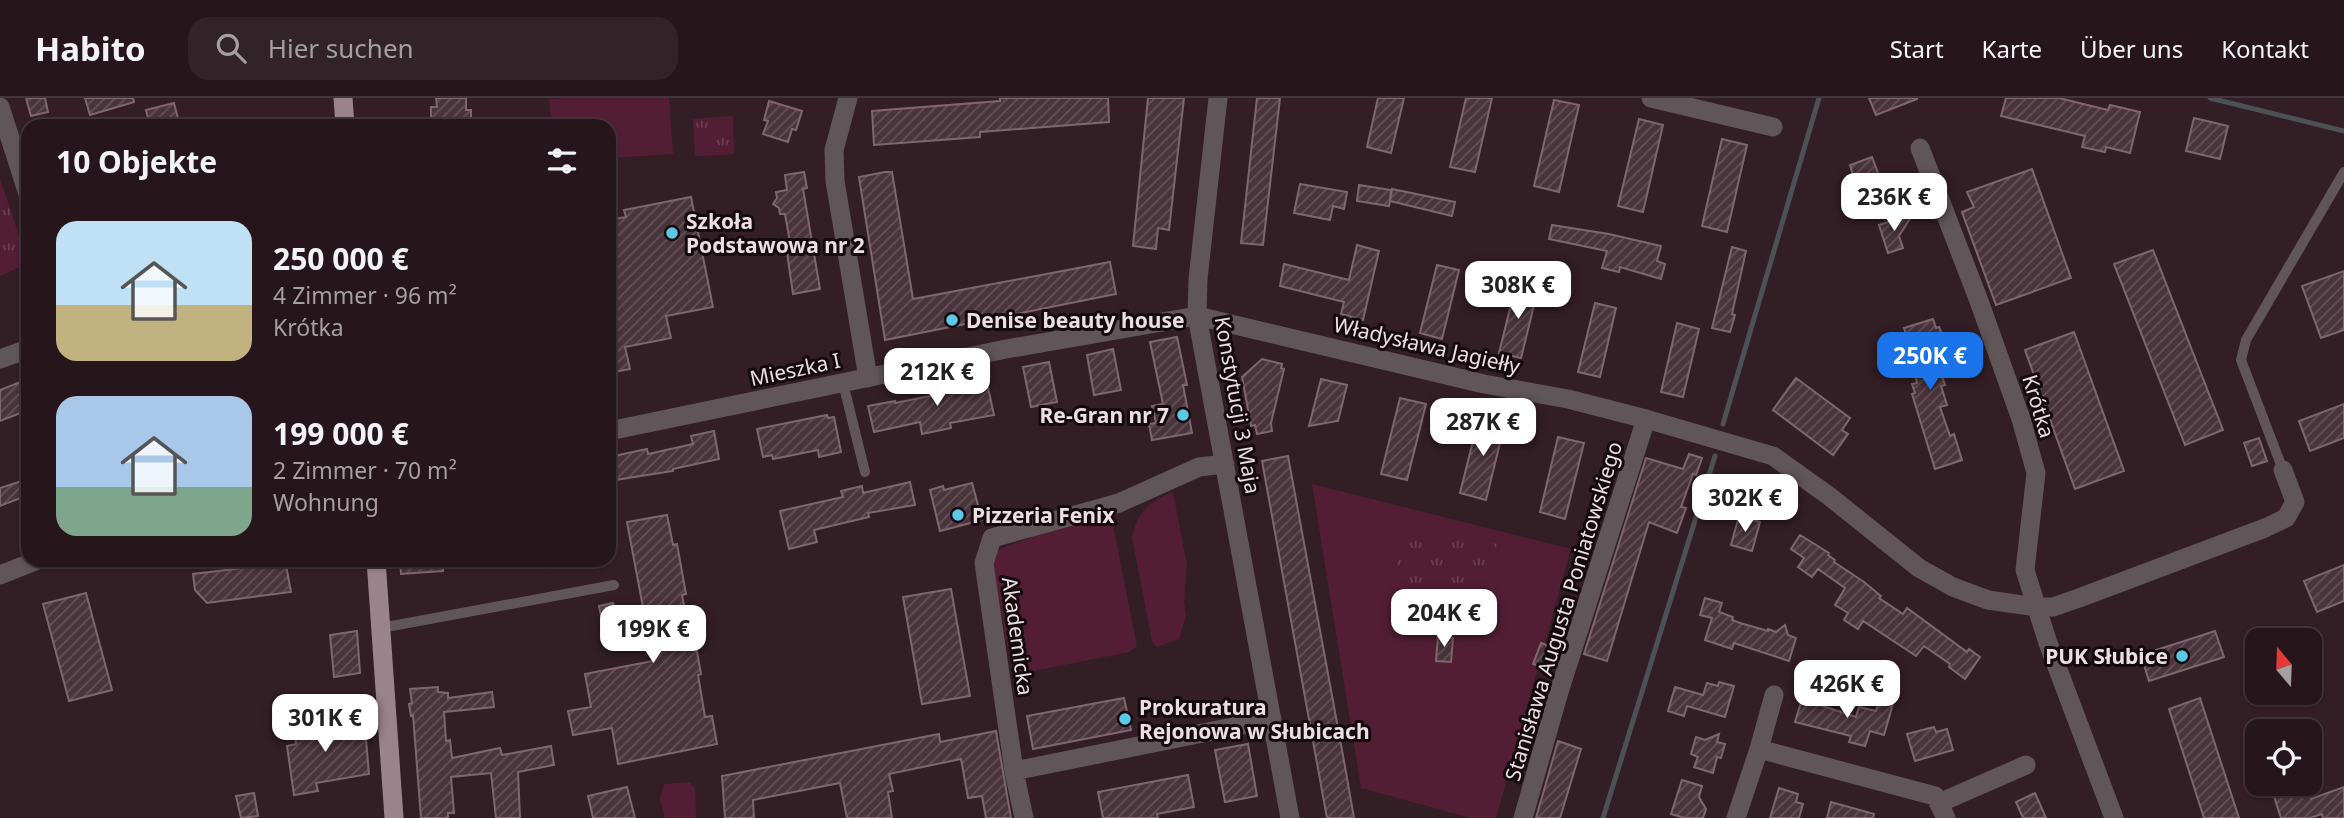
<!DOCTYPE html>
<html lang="de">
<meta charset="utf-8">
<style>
body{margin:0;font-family:"Noto Sans",sans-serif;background:#322329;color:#f1f3f6;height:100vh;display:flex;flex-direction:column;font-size:26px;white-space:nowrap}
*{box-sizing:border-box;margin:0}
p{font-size:23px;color:#a49fa3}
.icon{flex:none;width:38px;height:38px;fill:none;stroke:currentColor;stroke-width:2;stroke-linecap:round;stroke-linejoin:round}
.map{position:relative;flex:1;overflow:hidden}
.details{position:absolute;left:21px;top:21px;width:595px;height:448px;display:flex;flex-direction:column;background:#26161c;border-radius:21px;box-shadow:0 2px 5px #0004,0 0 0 2px #42353b}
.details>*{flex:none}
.needle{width:46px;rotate:341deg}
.controls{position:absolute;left:2245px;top:530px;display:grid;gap:14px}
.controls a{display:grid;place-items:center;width:77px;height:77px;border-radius:14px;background:#26161c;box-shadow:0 2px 5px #0004,0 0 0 2px #42353b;font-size:35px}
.price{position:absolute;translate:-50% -60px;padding:0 16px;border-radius:14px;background:#fff;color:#222;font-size:23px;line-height:46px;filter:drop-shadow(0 2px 4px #0008)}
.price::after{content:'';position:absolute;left:50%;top:42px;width:21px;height:16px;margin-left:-10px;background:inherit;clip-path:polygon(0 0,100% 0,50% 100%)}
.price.active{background:#1a73e8;color:#fff}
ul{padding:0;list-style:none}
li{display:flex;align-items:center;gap:21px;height:175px;padding:0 35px}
li span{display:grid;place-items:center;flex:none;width:196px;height:140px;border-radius:21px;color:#555}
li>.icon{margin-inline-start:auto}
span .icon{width:84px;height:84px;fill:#fffc;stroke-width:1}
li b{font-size:30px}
h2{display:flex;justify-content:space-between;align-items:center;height:84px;padding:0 35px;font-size:30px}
header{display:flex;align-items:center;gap:42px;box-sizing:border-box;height:98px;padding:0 35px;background:#26161c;border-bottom:2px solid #42353b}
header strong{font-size:33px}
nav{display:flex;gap:38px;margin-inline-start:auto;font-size:24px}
.search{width:490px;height:63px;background:#322329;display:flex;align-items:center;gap:18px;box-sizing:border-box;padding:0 24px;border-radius:21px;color:#a49fa3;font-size:26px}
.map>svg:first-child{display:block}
</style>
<header>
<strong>Habito</strong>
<div class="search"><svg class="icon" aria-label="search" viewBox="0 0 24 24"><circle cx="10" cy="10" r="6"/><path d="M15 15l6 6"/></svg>Hier suchen</div>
<nav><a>Start</a><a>Karte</a><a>Über uns</a><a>Kontakt</a></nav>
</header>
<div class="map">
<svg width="2344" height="720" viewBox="0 0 2344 720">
<defs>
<pattern id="park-tufts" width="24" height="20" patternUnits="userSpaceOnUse" patternTransform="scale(1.75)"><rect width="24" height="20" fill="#531e34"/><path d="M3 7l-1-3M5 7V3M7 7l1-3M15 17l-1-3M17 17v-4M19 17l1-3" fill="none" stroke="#6c3e51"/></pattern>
<pattern id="building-hatch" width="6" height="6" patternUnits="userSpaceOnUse" patternTransform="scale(1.75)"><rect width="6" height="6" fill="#4a343b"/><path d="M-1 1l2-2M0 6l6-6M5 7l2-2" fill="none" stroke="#645157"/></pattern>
</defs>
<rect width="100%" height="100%" fill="#331e25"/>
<path fill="#531e34" d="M 568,0 L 669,0 L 673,56 L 609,60 L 609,28 L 552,28 L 549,1 Z
M 1312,386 L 1571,451 L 1496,720 L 1471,720 L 1361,690 Z
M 1173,394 L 1187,467 L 1184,504 L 1186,517 L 1179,541 L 1157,549 L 1152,543 L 1132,440 C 1137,415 1149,403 1173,394 Z
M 1108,420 L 1113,427 L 1137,548 L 1129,554 L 1013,577 L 992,465 L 997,452 C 1032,439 1071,423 1108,420 Z
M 690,684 L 695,691 L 696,720 L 665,720 L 660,701 L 664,686 Z"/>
<path fill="url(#park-tufts)" d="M 733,18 L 734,56 L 695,58 L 693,21 Z
M 0,81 L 28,165 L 0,178 Z
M 1405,428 L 1497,446 L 1487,500 L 1394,482 Z
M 541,462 L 588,462 L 589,463 L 543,472 Z"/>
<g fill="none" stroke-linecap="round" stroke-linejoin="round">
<path stroke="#4c5154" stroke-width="5" d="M 2210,0 L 2344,33
M 1723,326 L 1819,0
M 1603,720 L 1715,358"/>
</g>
<path fill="url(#building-hatch)" stroke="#7f666e" stroke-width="2" d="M 26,0 L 45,0 L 48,14 L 31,18 Z
M 85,0 L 133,0 L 134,4 L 90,17 Z
M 436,0 L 466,0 L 466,12 L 471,12 L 471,28 L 440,28 L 440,22 L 431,23 L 431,9 L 437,9 Z
M 1000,0 L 1108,0 L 1109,24 L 980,34 L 980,39 L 874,47 L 872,13 L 1000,3 Z
M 1148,0 L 1184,0 L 1169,132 L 1158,130 L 1156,151 L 1133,148 Z
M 1257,0 L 1280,0 L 1263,147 L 1241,145 Z
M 1378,0 L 1404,0 L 1391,55 L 1367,49 Z
M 1466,0 L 1492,0 L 1475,74 L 1450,69 Z
M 1869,0 L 1917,0 L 1917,1 L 1876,17 Z
M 2006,0 L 2059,0 L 2108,12 L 2110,7 L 2140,14 L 2130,55 L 2106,49 L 2105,54 L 2082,49 L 2085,38 L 2001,18 Z
M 1554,2 L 1579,7 L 1559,94 L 1534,88 Z
M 769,3 L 802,13 L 796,32 L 792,31 L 788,44 L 763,36 L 768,23 L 764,22 Z
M 174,5 L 180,28 L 150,28 L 146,12 Z
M 2194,20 L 2228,28 L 2220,61 L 2186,53 Z
M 1639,21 L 1663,27 L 1643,114 L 1618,108 Z
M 1722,41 L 1747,47 L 1727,134 L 1702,128 Z
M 1872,59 L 1885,93 L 1876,95 L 1873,100 L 1868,98 L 1860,101 L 1850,67 Z
M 2032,71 L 2071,180 L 1996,207 L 1962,114 L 1974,109 L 1967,94 Z
M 804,74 L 807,90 L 803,91 L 820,191 L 793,196 L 788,162 L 787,151 L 791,150 L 785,116 L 780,116 L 779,110 L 773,106 L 777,100 L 776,94 L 787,92 L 785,77 Z
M 885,74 L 892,74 L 913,201 L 1110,164 L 1116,196 L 885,242 L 859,79 Z
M 1300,86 L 1347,94 L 1344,111 L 1333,108 L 1330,122 L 1294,115 Z
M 1359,87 L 1391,92 L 1390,102 L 1392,91 L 1455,104 L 1452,118 L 1390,103 L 1389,108 L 1357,103 Z
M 691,99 L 713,209 L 666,218 L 671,240 L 625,249 L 630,271 L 609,275 L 609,181 L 617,179 L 609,137 L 609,122 L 626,119 L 624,112 Z
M 1913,116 L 1899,138 L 1903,150 L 1888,155 L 1879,127 Z
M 1552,127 L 1609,136 L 1661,148 L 1657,163 L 1665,166 L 1661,181 L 1620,169 L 1619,174 L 1602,170 L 1607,153 L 1549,141 Z
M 1357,147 L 1379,153 L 1363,222 L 1341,216 L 1344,204 L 1280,188 L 1284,166 L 1349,182 Z
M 1732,149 L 1746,153 L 1732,216 L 1735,217 L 1730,234 L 1712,230 Z
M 2153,152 L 2223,332 L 2185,347 L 2114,166 Z
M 1437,167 L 1459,172 L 1442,241 L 1420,235 Z
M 2344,173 L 2344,232 L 2321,240 L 2302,188 Z
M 1516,186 L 1538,191 L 1521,260 L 1499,255 Z
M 1595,205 L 1616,210 L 1600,279 L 1578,274 Z
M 1933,221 L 1936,230 L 1939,229 L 1943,238 L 1934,242 L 1937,254 L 1935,255 L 1945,287 L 1941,288 L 1947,307 L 1940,309 L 1950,338 L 1954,336 L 1962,362 L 1935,371 L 1912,296 L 1915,295 L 1912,286 L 1917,285 L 1910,254 L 1905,256 L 1901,242 L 1905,241 L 1904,237 L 1906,236 L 1904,230 Z
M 1677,225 L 1699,231 L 1683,299 L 1661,294 Z
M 2074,234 L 2124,373 L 2075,391 L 2025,252 Z
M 1177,239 L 1187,287 L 1183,287 L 1192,335 L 1152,342 L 1149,326 L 1156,325 L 1152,308 L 1163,306 L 1150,244 Z
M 1113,251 L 1121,292 L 1094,297 L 1087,257 Z
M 1262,261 L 1282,266 L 1281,270 L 1284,271 L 1271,325 L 1272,333 L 1257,336 L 1255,327 L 1251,328 L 1242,279 Z
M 1049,264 L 1057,304 L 1031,309 L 1023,269 Z
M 985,276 L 994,317 L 950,325 L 951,330 L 922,336 L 920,324 L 874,334 L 868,308 L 895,303 L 895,305 L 930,298 L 929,295 L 960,288 L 959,282 Z
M 1796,280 L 1850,320 L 1842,332 L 1848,336 L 1833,357 L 1773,312 Z
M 28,281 L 28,312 L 0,323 L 0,292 Z
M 1321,281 L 1347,287 L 1338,323 L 1309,328 Z
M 1400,300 L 1426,306 L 1407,382 L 1381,376 Z
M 2344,306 L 2344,340 L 2310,353 L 2299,323 Z
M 827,317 L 828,320 L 834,319 L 841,354 L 819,359 L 818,352 L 773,361 L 772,357 L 763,359 L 757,331 Z
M 1479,319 L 1505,325 L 1486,402 L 1460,395 Z
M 714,333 L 719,361 L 673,371 L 673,373 L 609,383 L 609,359 L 647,351 L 648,356 L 693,346 L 691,338 Z
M 1558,339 L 1584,345 L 1565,421 L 1540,414 Z
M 2259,340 L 2267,363 L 2252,368 L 2244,345 Z
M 1689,356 L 1702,360 L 1696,377 L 1693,376 L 1681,409 L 1686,410 L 1677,435 L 1649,424 L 1607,563 L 1584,556 L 1646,360 L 1683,371 Z
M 1288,358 L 1344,663 L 1354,720 L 1327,720 L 1262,363 Z
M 28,381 L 28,397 L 0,408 L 0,390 Z
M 910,384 L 915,407 L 868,415 L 869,419 L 814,432 L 817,444 L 789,451 L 780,413 L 843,399 L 841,393 L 862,388 L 863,395 Z
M 972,385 L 982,422 L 940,433 L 930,392 L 943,388 L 944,392 Z
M 667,417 L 673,447 L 677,446 L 686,496 L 682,497 L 688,527 L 692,526 L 701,576 L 698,577 L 705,619 L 712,618 L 717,646 L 618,666 L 612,630 L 573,637 L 568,613 L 591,609 L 585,576 L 653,563 L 627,424 Z
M 1739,418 L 1760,424 L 1752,453 L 1731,447 Z
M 1800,437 L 1829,455 L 1828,457 L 1835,462 L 1834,464 L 1864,484 L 1881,498 L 1879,500 L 1903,516 L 1907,510 L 1967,554 L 1969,551 L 1980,559 L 1965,581 L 1949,569 L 1950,566 L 1924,548 L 1916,558 L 1863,523 L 1858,531 L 1844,522 L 1848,515 L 1835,507 L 1845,490 L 1818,471 L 1812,479 L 1798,469 L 1804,460 L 1791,451 Z
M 285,462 L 291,494 L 207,505 L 195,492 L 193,476 L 261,468 L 261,464 Z
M 400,462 L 443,462 L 443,473 L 401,476 Z
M 2344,467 L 2344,503 L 2317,514 L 2304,483 Z
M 951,491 L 970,598 L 922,606 L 903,499 Z
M 86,495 L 112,592 L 69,603 L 43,506 Z
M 1705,500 L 1722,505 L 1719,514 L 1733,519 L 1732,522 L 1740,525 L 1768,533 L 1768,531 L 1776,534 L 1785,527 L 1788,537 L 1796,540 L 1789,563 L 1734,545 L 1732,551 L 1705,542 L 1712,520 L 1700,517 Z
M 613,505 L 616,521 L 602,523 L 599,508 Z
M 357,533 L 360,575 L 334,579 L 330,537 Z
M 2215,533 L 2224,559 L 2149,583 L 2141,557 Z
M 1438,538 L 1453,540 L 1451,564 L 1436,563 Z
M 1541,545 L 1555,550 L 1547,571 L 1533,566 Z
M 1719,584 L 1734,588 L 1725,619 L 1687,608 L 1684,618 L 1668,613 L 1675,589 L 1703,597 L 1707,585 L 1718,588 Z
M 438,589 L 438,594 L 448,595 L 448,600 L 492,594 L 494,609 L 444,614 L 446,643 L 450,642 L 452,660 L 500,650 L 502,657 L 551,648 L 554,667 L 518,674 L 520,720 L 496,720 L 491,675 L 451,679 L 454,715 L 448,715 L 448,720 L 421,720 L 413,617 L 411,618 L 409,606 L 412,605 L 410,591 Z
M 1881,598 L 1894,602 L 1884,637 L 1870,633 L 1865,648 L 1849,644 L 1851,638 L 1795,624 L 1802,601 L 1856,619 L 1859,609 L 1876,613 Z
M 1124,600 L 1131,632 L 1033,651 L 1027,618 Z
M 2200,600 L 2239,720 L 2204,720 L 2169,611 Z
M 318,614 L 319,634 L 365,630 L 369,676 L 316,685 L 318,693 L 294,697 L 287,648 L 296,646 L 294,618 Z
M 1934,629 L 1936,634 L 1947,631 L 1953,652 L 1915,663 L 1907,636 Z
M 996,633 L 1011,720 L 986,720 L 982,698 L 968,700 L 961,661 L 889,676 L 893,693 L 888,694 L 892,720 L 847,720 L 840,685 L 753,702 L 754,720 L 725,720 L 722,678 L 939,636 L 940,644 Z
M 1719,636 L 1717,644 L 1725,646 L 1721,660 L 1717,659 L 1713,675 L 1694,669 L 1698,659 L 1691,656 L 1696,639 L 1705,642 Z
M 1558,643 L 1581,651 L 1560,720 L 1536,720 Z
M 1248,646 L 1257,698 L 1225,704 L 1215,652 Z
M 1188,677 L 1194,709 L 1157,716 L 1158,720 L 1103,720 L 1098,694 Z
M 1682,682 L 1702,688 L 1699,699 L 1706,711 L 1703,720 L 1685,720 L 1671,716 Z
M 2270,686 L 2306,686 L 2311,701 L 2344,689 L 2344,720 L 2323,720 L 2322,716 L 2310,720 L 2281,720 Z
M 627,689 L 635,720 L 593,720 L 588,698 Z
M 1779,690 L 1798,696 L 1796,704 L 1803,706 L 1799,720 L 1770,720 Z
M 254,695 L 258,718 L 241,720 L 236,698 Z
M 2035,695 L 2046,720 L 2023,720 L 2016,704 Z
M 1831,704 L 1874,716 L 1873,720 L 1827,720 Z"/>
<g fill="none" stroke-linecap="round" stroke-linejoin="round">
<path stroke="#605558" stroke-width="10" d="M 843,285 L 865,374
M 2283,372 L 2241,262 L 2246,242 L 2344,74
M 381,530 L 614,487"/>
<path stroke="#605558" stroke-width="19" d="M 848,0 L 834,52 L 835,83 L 868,280
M 1218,0 L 1198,181 L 1197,218 L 1290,720
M 1651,0 L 1773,29
M 0,9 L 28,96
M 1920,50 L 1979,203 L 2021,321 L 2036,375 L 2025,472 L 2048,545 L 2114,720
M 0,261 L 28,251
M 609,333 L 1006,251 L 1197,218 L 1484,286 L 1568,301 L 1646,321 L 1773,358 L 1829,398 L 1919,470 L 1953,489 L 1988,502 L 2036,509 L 2053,509 L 2079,500 L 2265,430 L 2286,420 L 2295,404 L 2283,372
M 0,477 L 38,462
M 1759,651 L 1935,698 L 1946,720
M 1014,673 L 1272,621
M 1939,705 L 2026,667
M 1024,720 L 1014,673 L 984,465 L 992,440 L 1119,405 L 1199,369 L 1225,366
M 1523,720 L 1559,594 L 1646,321
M 1736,720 L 1759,651 L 1774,597"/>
<path stroke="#9a838a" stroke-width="19" d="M 343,0 L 345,28
M 376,462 L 394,720"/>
</g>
<g fill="#5bc8e7" stroke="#140b0e" stroke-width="2.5">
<circle cx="672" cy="135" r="7"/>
<circle cx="952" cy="222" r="7"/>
<circle cx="1183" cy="317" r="7"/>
<circle cx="958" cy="417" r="7"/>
<circle cx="2182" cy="558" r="7"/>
<circle cx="1125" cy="621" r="7"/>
</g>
<g text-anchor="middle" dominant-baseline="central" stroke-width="6" stroke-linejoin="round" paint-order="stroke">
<g font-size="21" font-weight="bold" fill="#ecdee2" stroke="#140b0e" text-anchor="start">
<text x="686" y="123">Szkoła<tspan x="686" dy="24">Podstawowa nr 2</tspan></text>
<text x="966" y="222">Denise beauty house</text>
<text x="1169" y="317" text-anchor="end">Re-Gran nr 7</text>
<text x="972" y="417">Pizzeria Fenix</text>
<text x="2168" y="558" text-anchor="end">PUK Słubice</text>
<text x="1139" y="609">Prokuratura<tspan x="1139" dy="24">Rejonowa w Słubicach</tspan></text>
</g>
<g font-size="21" fill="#ecdee2" stroke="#140b0e">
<text transform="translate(1427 247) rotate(13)">Władysława Jagiełły</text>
<text transform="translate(795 271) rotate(-12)">Mieszka I</text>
<text transform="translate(1238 307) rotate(80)">Konstytucji 3 Maja</text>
<text transform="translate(2039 308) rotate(73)">Krótka</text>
<text transform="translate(1563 513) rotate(-73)">Stanisława Augusta Poniatowskiego</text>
<text transform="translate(1018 538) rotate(82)">Akademicka</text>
</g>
</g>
</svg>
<div class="controls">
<a><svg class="needle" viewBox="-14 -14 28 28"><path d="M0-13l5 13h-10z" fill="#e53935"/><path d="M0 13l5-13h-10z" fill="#a49fa3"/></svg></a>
<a><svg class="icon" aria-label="locate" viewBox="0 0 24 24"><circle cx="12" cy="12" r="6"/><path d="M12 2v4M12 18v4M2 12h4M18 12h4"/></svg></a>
</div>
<b class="price" style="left:1894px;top:135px">236K €</b>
<b class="price" style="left:1518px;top:223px">308K €</b>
<b class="price active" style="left:1930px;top:294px">250K €</b>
<b class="price" style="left:937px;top:310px">212K €</b>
<b class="price" style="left:1483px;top:360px">287K €</b>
<b class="price" style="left:1745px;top:436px">302K €</b>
<b class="price" style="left:1444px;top:551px">204K €</b>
<b class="price" style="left:653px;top:567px">199K €</b>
<b class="price" style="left:1847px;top:622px">426K €</b>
<b class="price" style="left:325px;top:656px">301K €</b>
<section class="details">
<h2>10 Objekte<svg class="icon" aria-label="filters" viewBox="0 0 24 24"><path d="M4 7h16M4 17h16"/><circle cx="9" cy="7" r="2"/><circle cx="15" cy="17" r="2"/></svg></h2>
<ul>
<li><span style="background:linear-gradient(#bfe0f5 60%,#c2b280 0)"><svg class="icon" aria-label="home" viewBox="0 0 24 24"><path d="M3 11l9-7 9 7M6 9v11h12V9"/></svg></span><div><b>250 000 €</b><p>4 Zimmer · 96 m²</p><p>Krótka</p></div></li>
<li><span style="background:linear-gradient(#a9c7e8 65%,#7fa58c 0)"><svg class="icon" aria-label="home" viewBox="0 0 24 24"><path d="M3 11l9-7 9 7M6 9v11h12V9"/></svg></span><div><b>199 000 €</b><p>2 Zimmer · 70 m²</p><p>Wohnung</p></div></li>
</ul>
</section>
</div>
